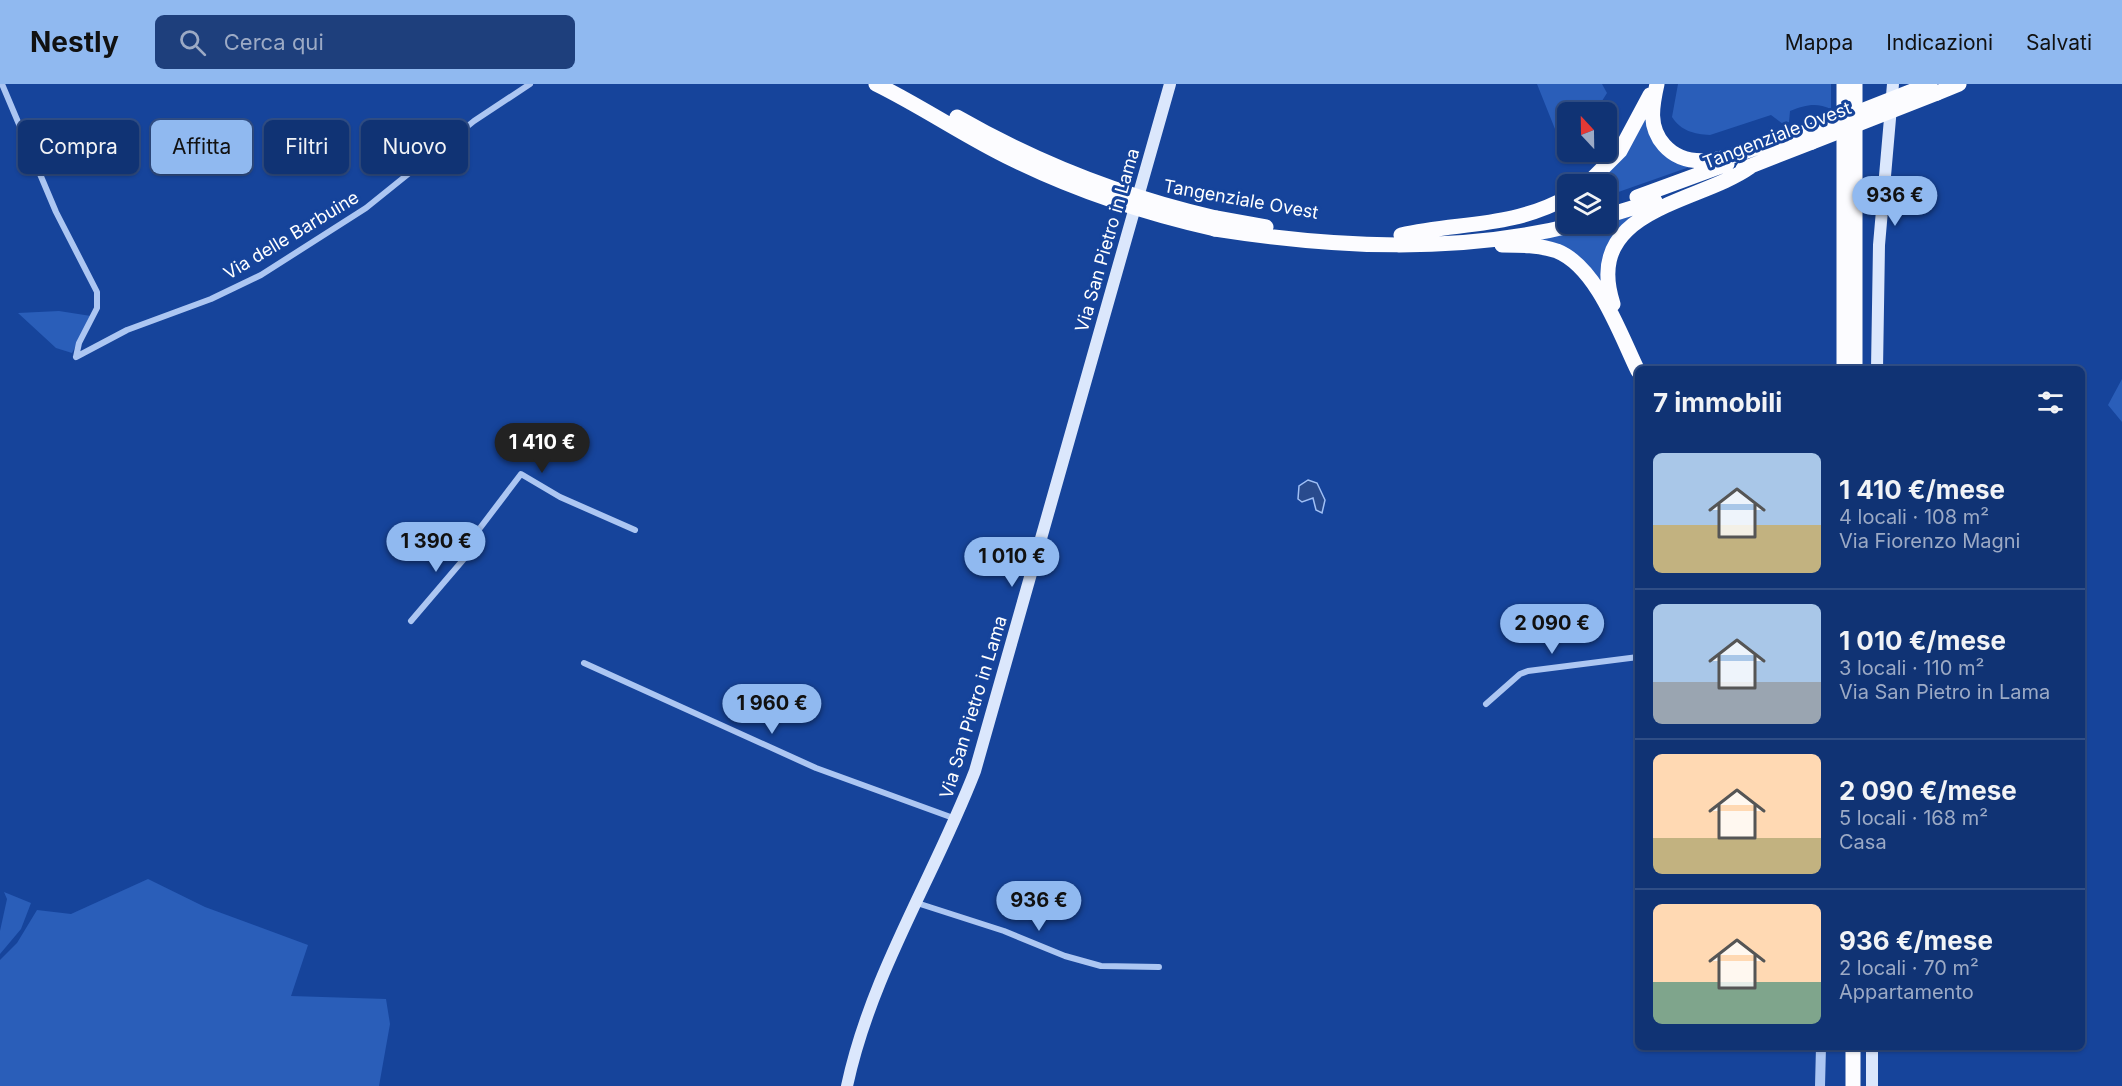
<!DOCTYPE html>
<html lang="it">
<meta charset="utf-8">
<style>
body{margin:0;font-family:Inter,sans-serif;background:#1e3f7c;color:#f1f3f6;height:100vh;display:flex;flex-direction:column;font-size:22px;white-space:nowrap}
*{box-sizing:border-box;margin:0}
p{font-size:20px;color:#9caac5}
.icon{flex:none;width:33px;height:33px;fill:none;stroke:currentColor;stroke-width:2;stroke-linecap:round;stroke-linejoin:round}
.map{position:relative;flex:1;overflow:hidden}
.panel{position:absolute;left:1635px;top:282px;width:450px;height:684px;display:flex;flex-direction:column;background:#103374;border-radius:9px;box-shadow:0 2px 4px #0004,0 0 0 2px #304e86}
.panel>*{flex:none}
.guide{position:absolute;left:18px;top:36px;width:570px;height:54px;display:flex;gap:12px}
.needle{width:39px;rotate:338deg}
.controls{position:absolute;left:1557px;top:18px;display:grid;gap:12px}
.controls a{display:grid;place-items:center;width:60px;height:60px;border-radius:9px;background:#103374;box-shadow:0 2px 4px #0004,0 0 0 2px #304e86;font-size:30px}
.price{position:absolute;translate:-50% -51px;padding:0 14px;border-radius:21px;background:#90b9f0;color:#111;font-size:20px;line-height:39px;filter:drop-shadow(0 2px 3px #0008)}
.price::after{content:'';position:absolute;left:50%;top:36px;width:18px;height:14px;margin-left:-9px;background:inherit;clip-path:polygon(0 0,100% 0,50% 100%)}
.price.active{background:#222;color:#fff}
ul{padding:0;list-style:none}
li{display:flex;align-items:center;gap:18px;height:150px;padding:0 18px}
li+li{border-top:2px solid #304e86}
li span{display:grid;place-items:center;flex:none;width:168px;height:120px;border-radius:9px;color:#555}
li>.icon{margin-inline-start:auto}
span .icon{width:72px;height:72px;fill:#fffc;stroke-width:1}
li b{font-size:26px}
h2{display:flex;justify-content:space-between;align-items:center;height:72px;padding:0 18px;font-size:26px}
.tag{padding:0 21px;border-radius:9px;background:#103374;box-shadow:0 2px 4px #0004,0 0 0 2px #304e86;font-size:21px;line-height:54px}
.tag.active{background:#90b9f0;color:#111}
header{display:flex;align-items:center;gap:36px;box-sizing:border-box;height:84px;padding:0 30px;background:#90b9f0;color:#111}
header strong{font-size:28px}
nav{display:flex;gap:33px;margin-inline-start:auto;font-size:21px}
.search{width:420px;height:54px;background:#1e3f7c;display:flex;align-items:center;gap:15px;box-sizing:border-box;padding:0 21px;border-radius:9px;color:#9caac5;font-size:22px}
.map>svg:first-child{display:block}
</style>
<header>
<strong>Nestly</strong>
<div class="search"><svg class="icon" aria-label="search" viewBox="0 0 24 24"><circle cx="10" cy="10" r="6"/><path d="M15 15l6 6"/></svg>Cerca qui</div>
<nav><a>Mappa</a><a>Indicazioni</a><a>Salvati</a></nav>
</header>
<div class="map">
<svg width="2122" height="1002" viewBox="0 0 2122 1002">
<rect width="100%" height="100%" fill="#16449b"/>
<path fill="#2a5eb9" d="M 1537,0 L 1602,0 L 1607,9 L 1595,28 L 1568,28 L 1567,46 L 1555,45 Z
M 1678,0 L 1831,0 L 1831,25 C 1816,18 1805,21 1790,27 L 1789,38 L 1783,40 L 1771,31 L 1710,51 C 1694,50 1681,47 1672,33 Z
M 1646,33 L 1647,40 L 1698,80 L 1607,112 L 1606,100 L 1595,100 L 1633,58 Z
M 1638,128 C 1611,146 1601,170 1602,201 L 1594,193 L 1527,155 L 1591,140 L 1606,140 L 1607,136 Z
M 59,227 L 91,232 L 72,269 L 56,264 L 18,229 Z
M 2122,295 L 2122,338 L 2108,321 Z
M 148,795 L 205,823 L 308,861 L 291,912 L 386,915 L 390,940 L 379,1002 L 0,1002 L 0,876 L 17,859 L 37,826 L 71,830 Z
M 4,808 L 31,819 L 21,845 L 0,870 L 0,847 L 7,815 Z"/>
<path fill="#294b8d" stroke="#9fbff5" stroke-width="1.5" d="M 1308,396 L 1317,399 L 1325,416 L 1322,429 L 1316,426 L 1313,414 L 1302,418 L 1298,415 L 1299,402 Z"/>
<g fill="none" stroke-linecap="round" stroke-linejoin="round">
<path stroke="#acc6f2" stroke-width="6" d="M 2,0 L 56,128 L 97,208 L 97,224 L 79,259 L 76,273
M 76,273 L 127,246 L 211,215 L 261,191 L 366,124 L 474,37 L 530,0
M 411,537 L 469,469 L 477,448 L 521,390 L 560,413 L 635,446
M 584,579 L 816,684 L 956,735
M 1486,620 L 1520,590 L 1528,587 L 1638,573
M 917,819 L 1004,847 L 1065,872 L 1101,882 L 1159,883"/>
<path stroke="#acc6f2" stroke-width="10" d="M 1820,1002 L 1821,963"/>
<path stroke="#dbe7fc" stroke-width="12" d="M 1877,285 L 1879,161 L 1893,0
M 1872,963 L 1872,1002
M 847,1002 C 871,890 934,793 975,687 L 1170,0"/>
<path stroke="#fcfcff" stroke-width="15" d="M 1657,0 C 1652,22 1648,43 1664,61 C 1699,101 1766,53 1808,48
M 1937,9 L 1959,0
M 1743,85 L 1812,58
M 1587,100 L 1620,67 L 1650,11
M 1637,113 L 1727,80
M 1606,132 L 1655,117
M 1216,134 L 1266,143
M 1215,145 C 1336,164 1458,170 1578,140
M 1401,151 C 1460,138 1512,144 1568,113
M 1502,161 C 1521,161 1539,161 1557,167 C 1597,183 1620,250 1638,287
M 1613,220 C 1582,124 1698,120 1750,83
M 1844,285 L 1844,0
M 1855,285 L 1855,0
M 1853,1002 L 1853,963"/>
<path stroke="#fcfcff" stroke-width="15" d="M 876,0 C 923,23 966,53 1012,75 C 1077,107 1144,129 1215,145
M 957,33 C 1039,80 1124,113 1216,134
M 1808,48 L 1930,0
M 1812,58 L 1937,9"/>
</g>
<g text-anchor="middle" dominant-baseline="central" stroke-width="6" stroke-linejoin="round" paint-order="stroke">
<g font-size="18" fill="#fff" stroke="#16449b">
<text transform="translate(1777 51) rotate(-21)">Tangenziale Ovest</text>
<text transform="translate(1241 115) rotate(10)">Tangenziale Ovest</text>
<text transform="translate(291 151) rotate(-31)">Via delle Barbuine</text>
<text transform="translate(1107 156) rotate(-74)">Via San Pietro in Lama</text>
<text transform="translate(973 623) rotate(-73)">Via San Pietro in Lama</text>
</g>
</g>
</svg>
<div class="controls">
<a><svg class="needle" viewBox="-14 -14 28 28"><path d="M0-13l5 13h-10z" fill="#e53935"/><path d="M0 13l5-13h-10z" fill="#9caac5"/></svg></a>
<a><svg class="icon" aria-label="layers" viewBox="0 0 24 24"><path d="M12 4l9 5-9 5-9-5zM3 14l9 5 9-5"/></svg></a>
</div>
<b class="price" style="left:1895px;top:143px">936 €</b>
<b class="price active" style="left:542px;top:390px">1 410 €</b>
<b class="price" style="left:436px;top:489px">1 390 €</b>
<b class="price" style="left:1012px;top:504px">1 010 €</b>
<b class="price" style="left:1552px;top:571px">2 090 €</b>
<b class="price" style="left:772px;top:651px">1 960 €</b>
<b class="price" style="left:1039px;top:848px">936 €</b>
<div class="guide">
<a class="tag">Compra</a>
<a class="tag active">Affitta</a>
<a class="tag">Filtri</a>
<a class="tag">Nuovo</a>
</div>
<section class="panel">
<h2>7 immobili<svg class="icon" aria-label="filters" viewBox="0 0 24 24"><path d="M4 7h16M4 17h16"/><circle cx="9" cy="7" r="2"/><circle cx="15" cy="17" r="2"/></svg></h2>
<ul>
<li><span style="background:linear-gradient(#a9c7e8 60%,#c2b280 0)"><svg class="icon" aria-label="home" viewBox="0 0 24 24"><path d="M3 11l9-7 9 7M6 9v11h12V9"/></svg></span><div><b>1 410 €/mese</b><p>4 locali · 108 m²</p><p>Via Fiorenzo Magni</p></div></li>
<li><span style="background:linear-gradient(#a9c7e8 65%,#9aa5b1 0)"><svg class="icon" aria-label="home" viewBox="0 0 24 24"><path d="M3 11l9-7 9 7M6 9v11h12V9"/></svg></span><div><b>1 010 €/mese</b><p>3 locali · 110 m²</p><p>Via San Pietro in Lama</p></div></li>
<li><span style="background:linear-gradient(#ffd9b3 70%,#c2b280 0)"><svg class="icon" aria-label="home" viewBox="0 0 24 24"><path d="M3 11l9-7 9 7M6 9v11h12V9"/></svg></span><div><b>2 090 €/mese</b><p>5 locali · 168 m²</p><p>Casa</p></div></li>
<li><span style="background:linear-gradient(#ffd9b3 65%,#7fa58c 0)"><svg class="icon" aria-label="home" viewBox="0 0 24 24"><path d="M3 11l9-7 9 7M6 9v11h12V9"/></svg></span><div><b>936 €/mese</b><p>2 locali · 70 m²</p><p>Appartamento</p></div></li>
</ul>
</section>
</div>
